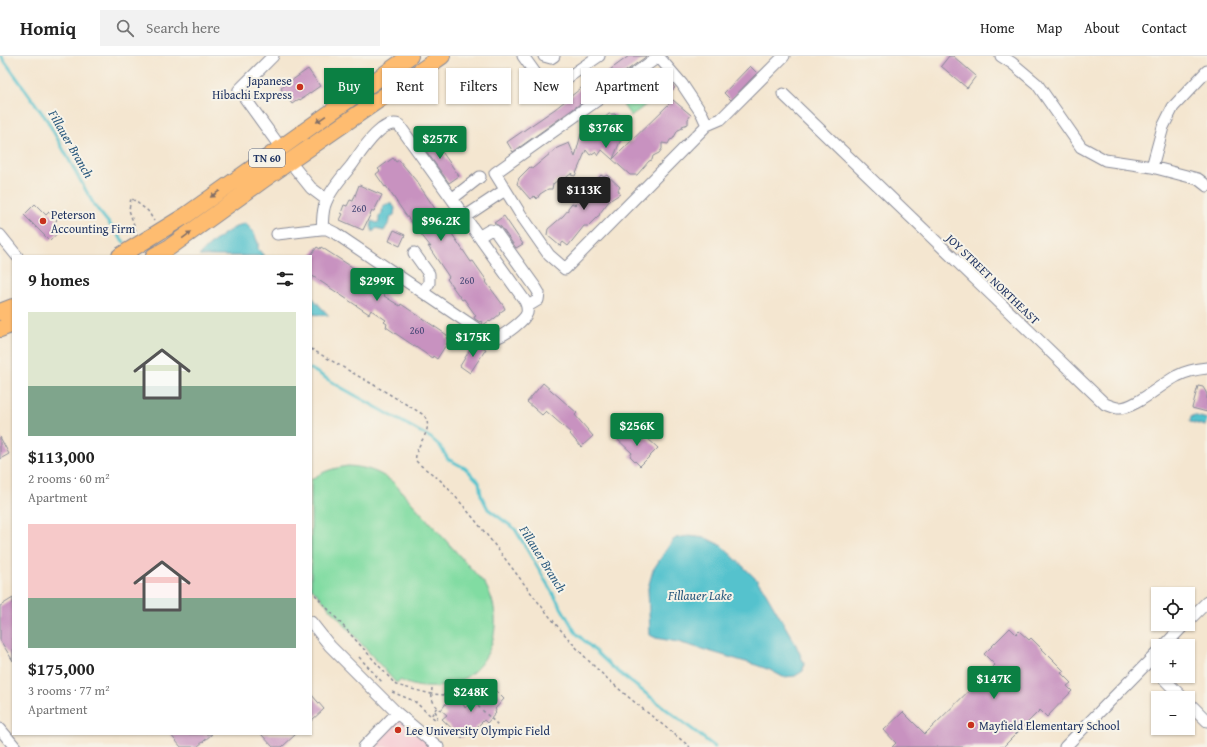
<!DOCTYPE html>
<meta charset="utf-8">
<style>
body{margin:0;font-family:"Gentium Book Plus",serif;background:#f2f2f2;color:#222;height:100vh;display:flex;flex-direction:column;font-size:15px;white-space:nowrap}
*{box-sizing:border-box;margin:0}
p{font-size:13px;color:#767676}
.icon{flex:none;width:22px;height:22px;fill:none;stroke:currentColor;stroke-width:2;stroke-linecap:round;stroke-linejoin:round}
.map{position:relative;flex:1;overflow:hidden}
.drawer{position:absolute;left:12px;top:199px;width:300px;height:480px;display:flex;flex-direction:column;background:#fff;border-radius:0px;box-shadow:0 1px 3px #0004}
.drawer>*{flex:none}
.hud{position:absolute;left:324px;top:12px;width:380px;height:36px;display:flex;gap:8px}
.buttons{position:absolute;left:1151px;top:531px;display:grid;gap:8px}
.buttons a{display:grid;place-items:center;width:44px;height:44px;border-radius:0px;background:#fff;box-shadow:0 1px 3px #0004;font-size:20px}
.price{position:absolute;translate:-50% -34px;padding:0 9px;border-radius:4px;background:#0b8043;color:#fff;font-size:13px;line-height:26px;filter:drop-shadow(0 1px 2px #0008)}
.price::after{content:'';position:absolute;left:50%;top:24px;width:12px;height:9px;margin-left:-6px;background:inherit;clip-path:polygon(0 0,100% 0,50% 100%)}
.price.current{background:#222;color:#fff}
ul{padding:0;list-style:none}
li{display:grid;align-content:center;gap:8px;height:212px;padding:0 16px}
li span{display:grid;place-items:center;height:124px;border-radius:0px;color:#555}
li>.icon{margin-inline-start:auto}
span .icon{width:72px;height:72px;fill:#fffc;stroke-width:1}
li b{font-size:17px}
h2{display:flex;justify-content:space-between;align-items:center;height:48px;padding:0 16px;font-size:17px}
.pill{padding:0 14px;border-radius:0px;background:#fff;box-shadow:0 1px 3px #0004;font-size:14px;line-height:36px}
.pill.current{background:#0b8043;color:#fff}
header{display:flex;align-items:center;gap:24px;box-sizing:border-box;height:56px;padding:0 20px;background:#fff;border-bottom:1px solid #e0e0e0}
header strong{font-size:19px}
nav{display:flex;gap:22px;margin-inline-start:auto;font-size:14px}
.search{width:280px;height:36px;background:#f2f2f2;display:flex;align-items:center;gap:10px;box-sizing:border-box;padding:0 14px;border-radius:0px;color:#767676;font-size:15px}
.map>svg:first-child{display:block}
</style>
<header>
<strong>Homiq</strong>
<div class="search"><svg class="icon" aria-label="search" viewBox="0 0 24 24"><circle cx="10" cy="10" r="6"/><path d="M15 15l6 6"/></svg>Search here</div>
<nav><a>Home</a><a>Map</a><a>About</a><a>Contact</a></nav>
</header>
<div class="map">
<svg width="1207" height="691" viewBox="0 0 1207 691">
<rect width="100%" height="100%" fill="#f7f3e8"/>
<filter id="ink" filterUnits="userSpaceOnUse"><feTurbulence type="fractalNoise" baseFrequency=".025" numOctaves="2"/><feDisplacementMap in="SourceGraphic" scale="8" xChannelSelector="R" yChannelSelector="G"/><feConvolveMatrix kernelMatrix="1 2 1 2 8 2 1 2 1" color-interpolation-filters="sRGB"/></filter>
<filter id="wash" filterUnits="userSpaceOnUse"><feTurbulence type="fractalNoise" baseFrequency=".012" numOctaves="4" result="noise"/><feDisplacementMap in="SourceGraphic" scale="16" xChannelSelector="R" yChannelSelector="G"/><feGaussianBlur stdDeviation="0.9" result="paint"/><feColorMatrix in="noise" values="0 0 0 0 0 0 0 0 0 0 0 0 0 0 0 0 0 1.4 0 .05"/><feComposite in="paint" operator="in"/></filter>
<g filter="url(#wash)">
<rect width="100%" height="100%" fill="#f4e6d0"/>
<path fill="#f6cfd5" d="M 397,657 L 435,691 L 364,691 Z"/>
<path fill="#81dca2" stroke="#4e8680" d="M 647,31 L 655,42 L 631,60 L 623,49 Z
M 348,410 C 367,411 380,416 394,427 L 485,528 C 512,574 483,635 426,631 C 417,631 408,628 400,624 L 396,627 L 311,531 L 311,424 C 322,415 335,412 348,410 Z"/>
<path fill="#55c2cd" stroke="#387896" d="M 387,148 L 392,148 L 395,152 L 394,159 L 390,161 L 390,165 L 384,175 L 380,174 L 377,172 L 373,176 L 371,170 L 372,165 L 377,167 L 379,165 L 379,161 L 382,157 L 383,150 Z
M 245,167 L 253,175 L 258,187 L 258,193 L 264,200 L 199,200 C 209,188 230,172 245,167 Z
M 311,240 L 329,260 L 311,258 Z
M 1193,359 L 1207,363 L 1205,370 L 1191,366 L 1190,365 L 1191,360 L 1193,361 Z
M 689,480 L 706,482 L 722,490 L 756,523 L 766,537 L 796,589 L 804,607 L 803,615 L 795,620 L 783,621 L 770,614 L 756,609 L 678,586 L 656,582 L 650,579 L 648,532 L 653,514 L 672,485 L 676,482 Z"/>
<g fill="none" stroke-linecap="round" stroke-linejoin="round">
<path stroke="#55c2cd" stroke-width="3" d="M 1,0 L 47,64 L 94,149 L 124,186
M 311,313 L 342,332 L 431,382 L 440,390 L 448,403 L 465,412 L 479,426 L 481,439 L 488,453 L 515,473 L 576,577 L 613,612 L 715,691"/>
</g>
<g id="blocks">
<path fill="#c892c0" d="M 629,0 L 647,0 L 513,96 L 507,86 L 555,53 L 595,21 L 596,24 Z
M 949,0 L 953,0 L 976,20 L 967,32 L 941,10 Z
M 750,10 L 757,17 L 731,44 L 724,37 Z
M 308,13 L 320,30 L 300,44 L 299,43 L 292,48 L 287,41 L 285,43 L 280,36 L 282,34 L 281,32 Z
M 664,18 L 675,32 L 666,39 L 656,25 Z
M 673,44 L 691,59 L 688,63 L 688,68 L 682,70 L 683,72 L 678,74 L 673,83 L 670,84 L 668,88 L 662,87 L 662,93 L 659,97 L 653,100 L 652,104 L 649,105 L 637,119 L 630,119 L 602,94 L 598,100 L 595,96 L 590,99 L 586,94 L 575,120 L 571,119 L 572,117 L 563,124 L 558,124 L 553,128 L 552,133 L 548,133 L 540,138 L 537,143 L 534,140 L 530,143 L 517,128 L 519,122 L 530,111 L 533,112 L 557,92 L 569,87 L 575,101 L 581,78 L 593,71 L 609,58 L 615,58 L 620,67 L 625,73 L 613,103 Z
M 431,80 L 459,120 L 449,127 L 421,88 Z
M 393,102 L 396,106 L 399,104 L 417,126 L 471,206 L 473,205 L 487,225 L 486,226 L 503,249 L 505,253 L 499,257 L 500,258 L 490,266 L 489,265 L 483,269 L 481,265 L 480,266 L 475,263 L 474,261 L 476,260 L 464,243 L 462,244 L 447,223 L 449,221 L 428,190 L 431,191 L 405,158 L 386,130 L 385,131 L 376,118 L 380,115 L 378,113 Z
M 601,119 L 604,121 L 607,119 L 620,131 L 618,134 L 620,138 L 609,145 L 600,157 L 599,160 L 598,160 L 588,170 L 584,170 L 568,190 L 563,186 L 560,190 L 547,179 L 548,173 L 563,160 L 568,154 L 568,152 L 572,147 L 575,149 Z
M 359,129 L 382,139 L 374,155 L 372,155 L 363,174 L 340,164 L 343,158 L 341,157 L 344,149 L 347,150 L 350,144 L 353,145 Z
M 35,148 L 46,159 L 49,156 L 57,164 L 54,167 L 61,173 L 50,185 L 24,159 Z
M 504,160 L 523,188 L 516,192 L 501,171 L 494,167 Z
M 394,174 L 405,179 L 400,190 L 389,185 Z
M 317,191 L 320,193 L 321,191 L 386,233 L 383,238 L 385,239 L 384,240 L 400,250 L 401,248 L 447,279 L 446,282 L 449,284 L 437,303 L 433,300 L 432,302 L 386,271 L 387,268 L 384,266 L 386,264 L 371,254 L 369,258 L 311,219 L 311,199 Z
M 474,287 L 486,293 L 470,317 L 460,310 Z
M 543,327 L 577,357 L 575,359 L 593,380 L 581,391 L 570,378 L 571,377 L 546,355 L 542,359 L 527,346 Z
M 1198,330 L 1203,331 L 1207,338 L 1207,356 L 1192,352 Z
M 626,372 L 641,387 L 646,381 L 658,392 L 640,410 L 630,400 L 632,397 L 616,382 Z
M 0,381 L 9,398 L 0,403 Z
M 13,542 L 13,605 L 0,584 L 0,550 Z
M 1010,572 L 1016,578 L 1019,575 L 1029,584 L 1031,582 L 1064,615 L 1061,617 L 1071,627 L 1067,630 L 1072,635 L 1047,661 L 1040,654 L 1003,691 L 892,691 L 896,687 L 884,674 L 903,656 L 925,678 L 995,609 L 984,598 Z
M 494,633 L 504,643 L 495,653 L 496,654 L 495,656 L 496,657 L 487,667 L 484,664 L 472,676 L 470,673 L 462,682 L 442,663 L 447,659 L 441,654 L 445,649 L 445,648 L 460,641 L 465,652 L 480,637 L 485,643 Z
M 311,638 L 324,653 L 311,665 Z
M 170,678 L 212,678 L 197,691 L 181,691 Z
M 261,678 L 296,678 L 282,691 L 273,691 Z"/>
</g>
</g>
<g filter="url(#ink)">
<use href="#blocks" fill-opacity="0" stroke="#888a97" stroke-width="1"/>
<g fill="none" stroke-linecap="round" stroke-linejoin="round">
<g stroke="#888a97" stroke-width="13">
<path id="minor" d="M 273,0 L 239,34 L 281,92
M 523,0 L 548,35 L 599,0
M 544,0 L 551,2 L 554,0
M 658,0 L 682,28 L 702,58 L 707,69
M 1001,0 L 1012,7 L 1037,28 L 1081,91 L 1105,104 L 1152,111 L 1198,123 L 1207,130
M 658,1 L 495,117 L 521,159 L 549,199 L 565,213 L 707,69 L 721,63 L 784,0
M 783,38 L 1105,348 C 1108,349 1113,351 1117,352 C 1134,354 1161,328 1177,320 C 1186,315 1197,313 1207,312
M 290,106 L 311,132 L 327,144
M 1152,111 L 1163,71 L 1173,51 L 1207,15
M 453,142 L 480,121
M 466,160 L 505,134
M 277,178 L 321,173 L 327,173 L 335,177 L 489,281 C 492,282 495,282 498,281 C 505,279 525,264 527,257 C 528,252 527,249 525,245 L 399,69 C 381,62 360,98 351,110 C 342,121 331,133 326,146 C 322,154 323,164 322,173
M 0,179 L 17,200
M 480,180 L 490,174 L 495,175 L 536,232 L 539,237 L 538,244 L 528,250
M 414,197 L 429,218 L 429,227 L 423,236
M 1188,565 L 1207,546
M 311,566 L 330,590 L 397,657 L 438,691
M 1164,590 L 1185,568
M 1161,620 L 1183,642
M 1188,646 L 1207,665
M 0,673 L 15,691
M 364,691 L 397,657
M 1065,691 L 1158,596"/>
</g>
<g stroke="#888a97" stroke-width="18">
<path id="highway" d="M 120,200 L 185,160 L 410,0
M 154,200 L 170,191 L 263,124 L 442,0
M 0,256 L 13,251
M 0,273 L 13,268"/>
</g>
<path stroke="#888a97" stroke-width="1.5" stroke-dasharray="3 3" stroke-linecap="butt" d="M 136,175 L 129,154 L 131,142 L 148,155 L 154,165
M 311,293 L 374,329 L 424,359 C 436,376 413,388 416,405 C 425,414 436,419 444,428 C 495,483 534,548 586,602 C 618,635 655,662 690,691
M 311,534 L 396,629 L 431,638 L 444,639 L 464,637 L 498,669
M 359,601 L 382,626
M 432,632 C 431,642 432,648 441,654
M 392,636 L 414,645 L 431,660
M 435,655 L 438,660 L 436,664 L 431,660 L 437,651"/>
<use href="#minor" stroke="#fff" stroke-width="11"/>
<use href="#highway" stroke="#febc70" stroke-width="16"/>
</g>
<defs><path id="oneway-solid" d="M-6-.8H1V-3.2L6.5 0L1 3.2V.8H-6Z"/></defs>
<g fill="#816e66">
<use href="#oneway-solid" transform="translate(321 63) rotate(145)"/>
<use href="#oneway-solid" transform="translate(215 138) rotate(145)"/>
<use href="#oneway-solid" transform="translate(187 179) rotate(-36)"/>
</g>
</g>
<g fill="#c8321e" stroke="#f7f3e8" stroke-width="1.5">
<circle cx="300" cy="31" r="4"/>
<circle cx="43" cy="165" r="4"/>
<circle cx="971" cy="669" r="4"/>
<circle cx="398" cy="674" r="4"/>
</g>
<g text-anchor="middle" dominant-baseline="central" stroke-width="4" stroke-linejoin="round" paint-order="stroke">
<g font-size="10" fill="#464876">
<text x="359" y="152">260</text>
<text x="467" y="224">260</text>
<text x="417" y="274">260</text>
</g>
<rect fill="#f7f3e8" stroke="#5d6a87" stroke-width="1" x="249" y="93" width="36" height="18" rx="3"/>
<g font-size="11" font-weight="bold" fill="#1b2f5e">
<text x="267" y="102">TN 60</text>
</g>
<g font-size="12" fill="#1b2f5e" stroke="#f7f3e8" text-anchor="start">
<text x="292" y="24" text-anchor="end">Japanese<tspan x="292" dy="14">Hibachi Express</tspan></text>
<text x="51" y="158">Peterson<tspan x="51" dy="14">Accounting Firm</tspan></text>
<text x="979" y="669">Mayfield Elementary School</text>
<text x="406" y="674">Lee University Olympic Field</text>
</g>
<g font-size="12" fill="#1b2f5e" stroke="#f7f3e8">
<text transform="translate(993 223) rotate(44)">JOY STREET NORTHEAST</text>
</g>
<g font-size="13" font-style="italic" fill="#2c5b7f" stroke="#f7f3e8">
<text transform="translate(71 88) rotate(60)">Fillauer Branch</text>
<text transform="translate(543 503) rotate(58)">Fillauer Branch</text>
<text x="700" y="539">Fillauer Lake</text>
</g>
</g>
</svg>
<div class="buttons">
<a><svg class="icon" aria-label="locate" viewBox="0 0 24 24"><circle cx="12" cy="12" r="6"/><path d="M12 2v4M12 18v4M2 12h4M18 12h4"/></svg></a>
<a>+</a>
<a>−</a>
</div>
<b class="price" style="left:606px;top:93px">$376K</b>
<b class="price" style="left:440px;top:104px">$257K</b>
<b class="price current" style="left:584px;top:155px">$113K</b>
<b class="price" style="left:441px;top:186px">$96.2K</b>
<b class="price" style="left:377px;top:246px">$299K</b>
<b class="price" style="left:473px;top:302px">$175K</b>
<b class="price" style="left:637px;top:391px">$256K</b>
<b class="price" style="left:994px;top:644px">$147K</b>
<b class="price" style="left:471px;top:657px">$248K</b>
<div class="hud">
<a class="pill current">Buy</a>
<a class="pill">Rent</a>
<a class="pill">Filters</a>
<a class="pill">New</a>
<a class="pill">Apartment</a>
</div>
<section class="drawer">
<h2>9 homes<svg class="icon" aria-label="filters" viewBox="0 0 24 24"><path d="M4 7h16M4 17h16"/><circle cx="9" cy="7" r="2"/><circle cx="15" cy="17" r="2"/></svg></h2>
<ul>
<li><span style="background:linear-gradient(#dfe7d0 60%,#7fa58c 0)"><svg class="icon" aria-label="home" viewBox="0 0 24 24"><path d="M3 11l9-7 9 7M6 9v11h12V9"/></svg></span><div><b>$113,000</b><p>2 rooms · 60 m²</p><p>Apartment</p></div></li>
<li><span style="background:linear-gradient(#f6c9c9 60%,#7fa58c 0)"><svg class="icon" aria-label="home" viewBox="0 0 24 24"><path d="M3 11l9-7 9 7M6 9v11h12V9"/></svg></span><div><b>$175,000</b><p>3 rooms · 77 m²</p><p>Apartment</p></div></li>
</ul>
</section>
</div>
